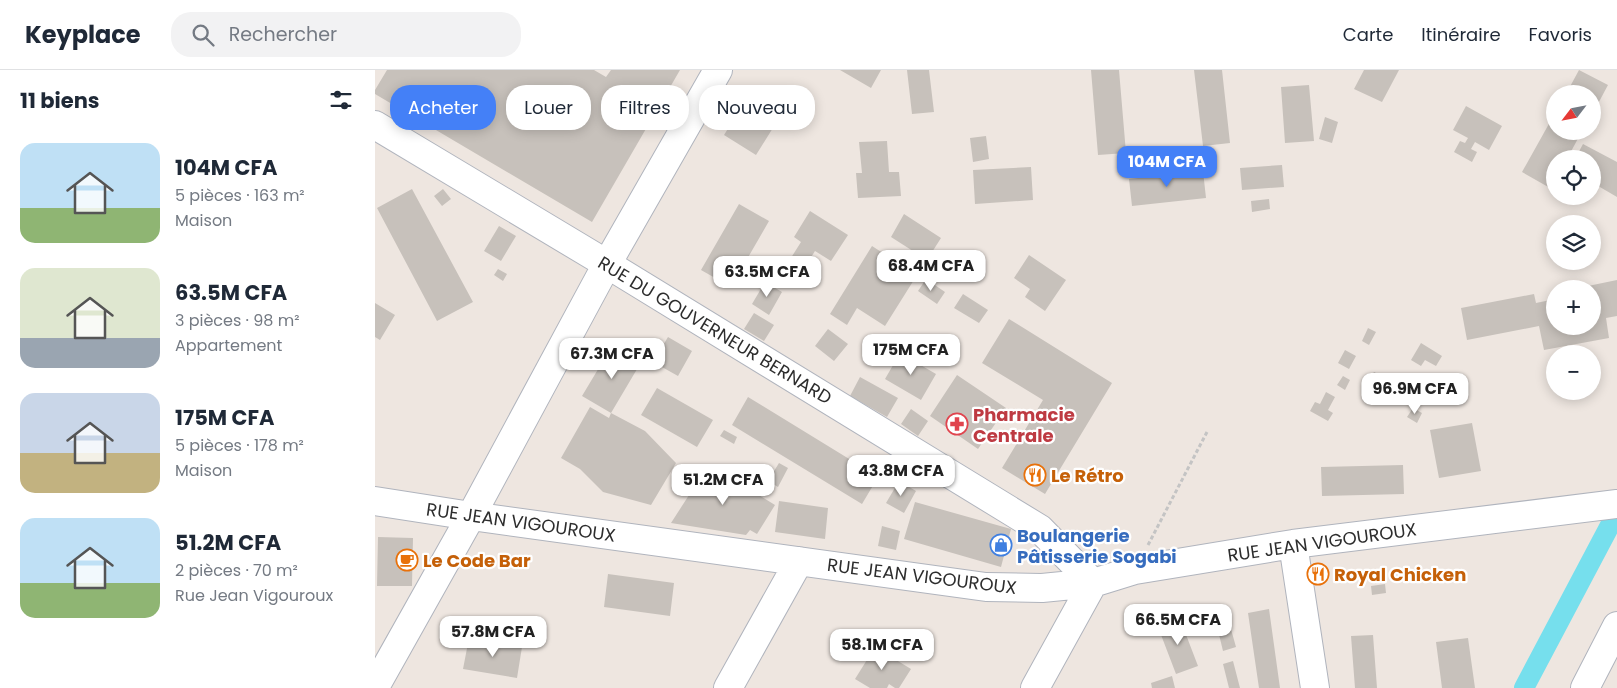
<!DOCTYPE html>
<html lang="fr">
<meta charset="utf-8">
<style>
body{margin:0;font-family:Poppins,sans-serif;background:#f2f2f3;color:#1f2937;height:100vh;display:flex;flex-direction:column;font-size:19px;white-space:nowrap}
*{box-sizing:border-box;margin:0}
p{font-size:16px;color:#747a83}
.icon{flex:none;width:28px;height:28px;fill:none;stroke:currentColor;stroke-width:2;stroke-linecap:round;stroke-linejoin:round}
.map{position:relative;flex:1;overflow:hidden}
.sheet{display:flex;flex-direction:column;background:#fff;width:375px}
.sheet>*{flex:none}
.top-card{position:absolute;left:15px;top:15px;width:475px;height:45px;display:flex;gap:10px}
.needle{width:32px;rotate:238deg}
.tools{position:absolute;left:1171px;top:15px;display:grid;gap:10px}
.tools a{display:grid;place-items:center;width:55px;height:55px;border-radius:50%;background:#fff;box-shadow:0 2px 12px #0003;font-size:25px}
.price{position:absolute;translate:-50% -42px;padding:0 11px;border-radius:10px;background:#fff;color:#222;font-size:16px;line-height:32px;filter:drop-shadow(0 1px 2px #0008)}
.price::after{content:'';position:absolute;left:50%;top:30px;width:15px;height:11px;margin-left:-8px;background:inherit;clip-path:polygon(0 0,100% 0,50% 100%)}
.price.on{background:#4480f7;color:#fff}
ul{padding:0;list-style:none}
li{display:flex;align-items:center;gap:15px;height:125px;padding:0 20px}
li span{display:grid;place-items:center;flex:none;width:140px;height:100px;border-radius:15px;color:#555}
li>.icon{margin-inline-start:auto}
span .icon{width:60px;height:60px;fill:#fffc;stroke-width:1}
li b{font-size:21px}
h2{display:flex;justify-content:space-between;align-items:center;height:60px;padding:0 20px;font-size:21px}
.tag{padding:0 18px;border-radius:20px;background:#fff;box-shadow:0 2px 12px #0003;font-size:18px;line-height:45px}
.tag.on{background:#4480f7;color:#fff}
header{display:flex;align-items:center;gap:30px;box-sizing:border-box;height:70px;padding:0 25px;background:#fff;border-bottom:1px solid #e0e1e3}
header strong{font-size:24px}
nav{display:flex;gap:28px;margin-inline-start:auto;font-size:18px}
.search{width:350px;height:45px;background:#f2f2f3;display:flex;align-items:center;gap:12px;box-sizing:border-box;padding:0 18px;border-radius:20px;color:#747a83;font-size:19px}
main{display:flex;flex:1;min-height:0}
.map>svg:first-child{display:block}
</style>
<header>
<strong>Keyplace</strong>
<div class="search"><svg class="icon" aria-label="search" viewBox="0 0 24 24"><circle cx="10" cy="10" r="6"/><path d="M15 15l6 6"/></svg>Rechercher</div>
<nav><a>Carte</a><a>Itinéraire</a><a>Favoris</a></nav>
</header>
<main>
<section class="sheet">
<h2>11 biens<svg class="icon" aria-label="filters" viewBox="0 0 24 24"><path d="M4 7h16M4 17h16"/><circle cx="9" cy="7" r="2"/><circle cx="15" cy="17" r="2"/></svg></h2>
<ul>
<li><span style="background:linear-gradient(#bfe0f5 65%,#8fb573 0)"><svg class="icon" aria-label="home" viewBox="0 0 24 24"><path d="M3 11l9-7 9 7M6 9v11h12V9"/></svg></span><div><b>104M CFA</b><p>5 pièces · 163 m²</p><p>Maison</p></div></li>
<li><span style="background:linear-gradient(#dfe7d0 70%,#9aa5b1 0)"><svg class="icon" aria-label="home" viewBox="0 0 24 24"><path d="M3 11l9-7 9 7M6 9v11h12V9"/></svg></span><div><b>63.5M CFA</b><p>3 pièces · 98 m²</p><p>Appartement</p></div></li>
<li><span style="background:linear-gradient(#c9d6e8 60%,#c2b280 0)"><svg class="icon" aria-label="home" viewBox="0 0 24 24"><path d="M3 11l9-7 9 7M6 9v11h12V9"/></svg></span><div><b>175M CFA</b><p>5 pièces · 178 m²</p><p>Maison</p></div></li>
<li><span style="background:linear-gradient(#bfe0f5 65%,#8fb573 0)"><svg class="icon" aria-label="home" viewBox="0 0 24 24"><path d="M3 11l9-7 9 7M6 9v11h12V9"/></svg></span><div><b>51.2M CFA</b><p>2 pièces · 70 m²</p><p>Rue Jean Vigouroux</p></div></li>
</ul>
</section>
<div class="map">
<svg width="1242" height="618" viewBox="0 0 1242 618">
<rect width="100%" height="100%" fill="#eee6e0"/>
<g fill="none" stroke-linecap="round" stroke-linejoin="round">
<path stroke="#76dfed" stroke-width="20" d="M 1149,618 L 1242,442"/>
</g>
<path fill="#c7c1bb" d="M 12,0 L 219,0 L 231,7 L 236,0 L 305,0 L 217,152 L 0,24 L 0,20 Z
M 465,0 L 506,0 L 496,18 Z
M 532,0 L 554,0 L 559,42 L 537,44 Z
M 716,0 L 744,0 L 751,83 L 723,85 Z
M 819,0 L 847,0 L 855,73 L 828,76 Z
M 989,0 L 1024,0 L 1007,32 L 979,19 Z
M 1204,0 L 1233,15 L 1218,43 L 1218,24 L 1191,24 Z
M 934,15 L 939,71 L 910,73 L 906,17 Z
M 369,33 L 401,53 L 381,85 L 349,65 Z
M 1091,36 L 1127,56 L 1114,80 L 1100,72 L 1096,79 L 1102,82 L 1097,92 L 1079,82 L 1085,71 L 1090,73 L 1093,68 L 1078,60 Z
M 1180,43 L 1180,61 L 1207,61 L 1192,89 L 1180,89 L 1180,110 L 1175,118 L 1147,102 Z
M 950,47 L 963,52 L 957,73 L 944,69 Z
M 611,66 L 614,89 L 598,92 L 595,68 Z
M 512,71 L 514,102 L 524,102 L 526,126 L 483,128 L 481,103 L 487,103 L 484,72 Z
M 1208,74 L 1242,92 L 1242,127 L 1218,113 L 1218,89 L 1200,89 Z
M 907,95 L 909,117 L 867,120 L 865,98 Z
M 656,97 L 658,130 L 600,134 L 598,100 Z
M 828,101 L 831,128 L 757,136 L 754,109 Z
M 37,119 L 98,232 L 62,251 L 2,138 Z
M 68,119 L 76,129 L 67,136 L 59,126 Z
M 894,129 L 895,139 L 877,142 L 876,131 Z
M 364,134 L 394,151 L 356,217 L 326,200 Z
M 435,141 L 473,165 L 456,191 L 440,181 L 428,200 L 414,191 L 426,172 L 419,167 Z
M 529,144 L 566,168 L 552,190 L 516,167 Z
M 124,156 L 141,166 L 126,191 L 109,181 Z
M 497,176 L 542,205 L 510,256 L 482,238 L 472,255 L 455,244 Z
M 654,185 L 691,210 L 670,241 L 650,227 L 655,219 L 639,208 Z
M 123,199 L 132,204 L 128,211 L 119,205 Z
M 551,209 L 570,222 L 562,234 L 543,221 Z
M 1242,210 L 1242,246 L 1231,248 L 1234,268 L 1169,280 L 1164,256 L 1092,270 L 1086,238 L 1159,224 L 1161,233 L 1180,229 L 1180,256 L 1218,256 L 1218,219 L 1214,219 L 1213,216 Z
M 390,212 L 407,222 L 394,245 L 377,234 Z
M 588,224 L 613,240 L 604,253 L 579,238 Z
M 0,233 L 20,245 L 5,270 L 0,267 Z
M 379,243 L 399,255 L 389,271 L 369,259 Z
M 634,249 L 737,313 L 670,424 L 627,398 L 668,330 L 607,293 Z
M 993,258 L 1001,262 L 994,275 L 987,271 Z
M 453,259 L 473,274 L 459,291 L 440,276 Z
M 293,267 L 317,281 L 303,306 L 278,292 Z
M 1046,273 L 1067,286 L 1061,296 L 1050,290 L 1046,296 L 1036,290 Z
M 970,280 L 981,286 L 974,299 L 963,293 Z
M 234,281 L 249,290 L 254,281 L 268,289 L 236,343 L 207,326 Z
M 525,283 L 561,304 L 546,330 L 510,309 Z
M 999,302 L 1009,307 L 1002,319 L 992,314 Z
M 582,305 L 631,338 L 603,379 L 555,346 Z
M 968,306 L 975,310 L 970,320 L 962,315 Z
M 485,307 L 523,328 L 512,347 L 475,326 Z
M 282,318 L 338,350 L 322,377 L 266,345 Z
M 951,322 L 960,327 L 953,340 L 958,343 L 953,351 L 935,341 L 940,332 L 945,334 Z
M 373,327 L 484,395 L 490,385 L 509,397 L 487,434 L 357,355 Z
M 215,337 L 234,348 L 236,343 L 270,361 L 301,393 L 276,435 L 228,422 L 205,399 L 186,388 Z
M 1038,338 L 1047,343 L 1042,353 L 1032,347 Z
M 536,339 L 553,351 L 543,366 L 526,354 Z
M 1097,353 L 1106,401 L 1064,408 L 1055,360 Z
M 349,360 L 362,367 L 359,374 L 345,366 Z
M 404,393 L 413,398 L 403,417 L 393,411 Z
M 334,394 L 400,435 L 382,464 L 375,460 L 371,465 L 296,453 Z
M 1028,395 L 1029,424 L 947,426 L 946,397 Z
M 524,411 L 541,421 L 529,443 L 511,433 Z
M 404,431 L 453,438 L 450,469 L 400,462 Z
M 540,432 L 636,459 L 626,497 L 529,469 Z
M 507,456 L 525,461 L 521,480 L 503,476 Z
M 3,467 L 38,468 L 37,516 L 2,516 Z
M 233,504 L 299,513 L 295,546 L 229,537 Z
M 1010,514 L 1011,523 L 997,525 L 996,516 Z
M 894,539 L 905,618 L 884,618 L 873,543 Z
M 852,545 L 861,577 L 848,581 L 840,548 Z
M 805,549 L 823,596 L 801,604 L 783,557 Z
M 998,565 L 1002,618 L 980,618 L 976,566 Z
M 94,568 L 147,577 L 142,608 L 88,599 Z
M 1093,568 L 1100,618 L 1067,618 L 1061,572 Z
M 500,577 L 536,599 L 524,618 L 520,618 L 514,614 L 512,618 L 495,618 L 480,609 Z
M 858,591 L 865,618 L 854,618 L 848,594 Z
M 797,606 L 800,618 L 777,618 L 776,613 Z"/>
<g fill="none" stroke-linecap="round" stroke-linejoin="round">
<g stroke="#b0b4bd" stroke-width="30">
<path id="minor" d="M 0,55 L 232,194 L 665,459 L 718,513 L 660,618
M 0,431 L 96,446 L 611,517 L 667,518 L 718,513 L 760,500 L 918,474 L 1242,434
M 918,474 L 940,618
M 0,617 L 96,446 L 232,194 L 343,0
M 353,618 L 424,491
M 1210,618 L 1242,556"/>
</g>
<path stroke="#c4c4c4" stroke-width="3" stroke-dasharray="4 2.5" stroke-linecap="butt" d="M 773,475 L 832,362"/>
<use href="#minor" stroke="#fff" stroke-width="28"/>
</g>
<defs>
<g id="pharmacy-ring" transform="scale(1.125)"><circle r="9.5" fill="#fff" stroke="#e0444e" stroke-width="1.5"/><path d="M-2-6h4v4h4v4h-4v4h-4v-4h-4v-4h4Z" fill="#e0444e"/></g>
<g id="restaurant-ring" transform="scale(1.125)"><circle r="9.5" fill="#fff" stroke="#e8710a" stroke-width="1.5"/><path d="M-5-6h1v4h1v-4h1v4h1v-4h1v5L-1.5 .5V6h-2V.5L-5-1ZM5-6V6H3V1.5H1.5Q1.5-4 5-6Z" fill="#e8710a"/></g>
<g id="shop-ring" transform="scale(1.125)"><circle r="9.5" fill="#fff" stroke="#3f7fe0" stroke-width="1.5"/><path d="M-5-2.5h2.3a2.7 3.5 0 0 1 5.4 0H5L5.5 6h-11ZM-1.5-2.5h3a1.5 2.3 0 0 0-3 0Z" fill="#3f7fe0"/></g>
<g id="cafe-ring" transform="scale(1.125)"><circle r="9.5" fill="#fff" stroke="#e8710a" stroke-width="1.5"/><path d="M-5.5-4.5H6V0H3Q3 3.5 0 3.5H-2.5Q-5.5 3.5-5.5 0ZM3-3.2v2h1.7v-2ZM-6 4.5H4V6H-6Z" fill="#e8710a"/></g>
</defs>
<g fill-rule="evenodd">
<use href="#pharmacy-ring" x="582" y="354"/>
<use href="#restaurant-ring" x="660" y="405"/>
<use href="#shop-ring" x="626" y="475"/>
<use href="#cafe-ring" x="32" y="490"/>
<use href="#restaurant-ring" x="943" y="504"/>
</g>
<g text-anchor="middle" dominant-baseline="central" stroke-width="4.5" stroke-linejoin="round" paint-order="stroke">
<g font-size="18" fill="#2d2d2d" stroke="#fff">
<text transform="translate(340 260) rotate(31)">RUE DU GOUVERNEUR BERNARD</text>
<text transform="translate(146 452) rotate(8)">RUE JEAN VIGOUROUX</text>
<text transform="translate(947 472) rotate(-8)">RUE JEAN VIGOUROUX</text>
<text transform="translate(547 506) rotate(7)">RUE JEAN VIGOUROUX</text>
</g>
<g font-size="18" font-weight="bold" fill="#be3a42" stroke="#fff" text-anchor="start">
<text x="598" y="344">Pharmacie<tspan x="598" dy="21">Centrale</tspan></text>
</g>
<g font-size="18" font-weight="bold" fill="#c56008" stroke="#fff" text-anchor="start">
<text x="676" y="405">Le Rétro</text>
<text x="48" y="490">Le Code Bar</text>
<text x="959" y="504">Royal Chicken</text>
</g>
<g font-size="18" font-weight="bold" fill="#366cbe" stroke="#fff" text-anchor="start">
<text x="642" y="465">Boulangerie<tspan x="642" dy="21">Pâtisserie Sogabi</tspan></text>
</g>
</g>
</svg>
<div class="tools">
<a><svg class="needle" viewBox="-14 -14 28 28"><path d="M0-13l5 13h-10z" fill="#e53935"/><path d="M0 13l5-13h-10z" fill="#747a83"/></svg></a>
<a><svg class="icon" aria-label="locate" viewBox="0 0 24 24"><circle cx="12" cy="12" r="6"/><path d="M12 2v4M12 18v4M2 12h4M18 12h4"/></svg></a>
<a><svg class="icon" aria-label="layers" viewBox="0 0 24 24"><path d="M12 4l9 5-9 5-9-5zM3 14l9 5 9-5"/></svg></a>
<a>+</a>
<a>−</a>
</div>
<b class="price on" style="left:792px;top:118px">104M CFA</b>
<b class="price" style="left:556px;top:222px">68.4M CFA</b>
<b class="price" style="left:392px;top:228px">63.5M CFA</b>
<b class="price" style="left:536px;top:306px">175M CFA</b>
<b class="price" style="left:237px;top:310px">67.3M CFA</b>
<b class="price" style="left:1040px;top:345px">96.9M CFA</b>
<b class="price" style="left:526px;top:427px">43.8M CFA</b>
<b class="price" style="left:348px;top:436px">51.2M CFA</b>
<b class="price" style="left:803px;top:576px">66.5M CFA</b>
<b class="price" style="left:118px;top:588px">57.8M CFA</b>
<b class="price" style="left:507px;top:601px">58.1M CFA</b>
<div class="top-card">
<a class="tag on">Acheter</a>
<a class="tag">Louer</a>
<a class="tag">Filtres</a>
<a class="tag">Nouveau</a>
</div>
</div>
</main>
